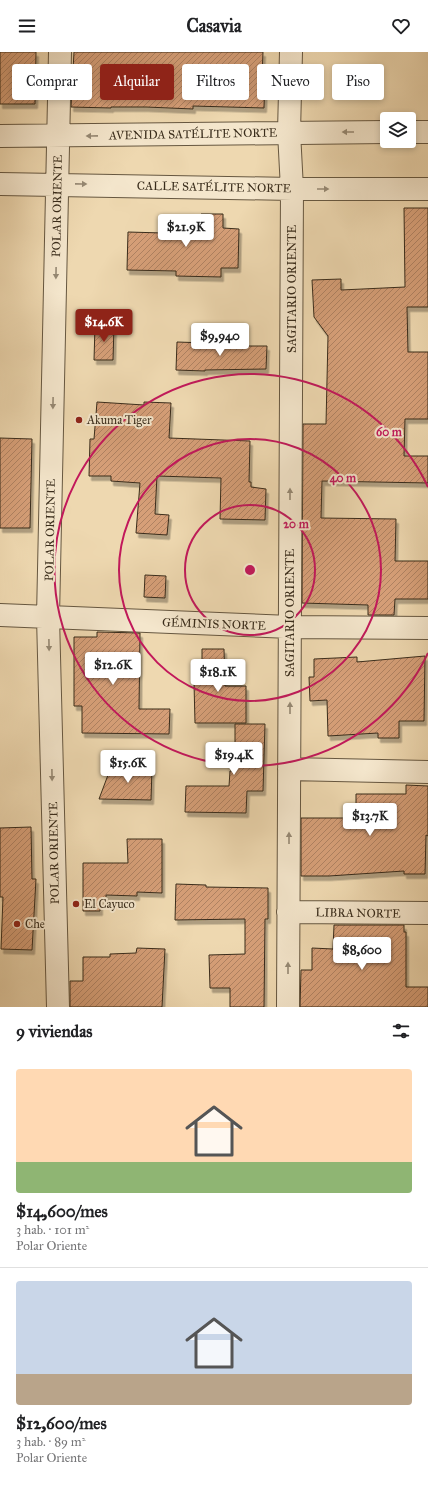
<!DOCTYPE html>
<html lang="es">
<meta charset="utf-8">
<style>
body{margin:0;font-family:"IM FELL Great Primer",serif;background:#f6f6f6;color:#202124;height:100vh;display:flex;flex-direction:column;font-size:15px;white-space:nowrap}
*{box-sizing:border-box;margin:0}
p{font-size:13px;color:#757577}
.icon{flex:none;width:22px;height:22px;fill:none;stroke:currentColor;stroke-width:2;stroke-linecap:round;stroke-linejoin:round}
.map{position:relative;height:955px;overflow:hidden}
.side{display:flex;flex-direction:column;background:#fff;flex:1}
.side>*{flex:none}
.banner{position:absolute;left:12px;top:12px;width:404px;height:36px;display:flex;gap:8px}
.buttons{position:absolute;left:380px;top:60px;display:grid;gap:8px}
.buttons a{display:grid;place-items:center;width:36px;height:36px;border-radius:4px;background:#fff;box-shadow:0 2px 6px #0003;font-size:20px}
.price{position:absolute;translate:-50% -34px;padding:0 9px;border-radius:4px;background:#fff;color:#222;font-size:13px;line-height:26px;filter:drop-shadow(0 1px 2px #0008)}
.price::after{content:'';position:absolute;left:50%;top:24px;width:12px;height:9px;margin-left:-6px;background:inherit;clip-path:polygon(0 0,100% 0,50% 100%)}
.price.selected{background:#8f2418;color:#fff}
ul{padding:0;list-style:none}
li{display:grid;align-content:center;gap:8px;height:212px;padding:0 16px}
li+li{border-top:1px solid #e0e0e0}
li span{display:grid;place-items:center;height:124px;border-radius:4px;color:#555}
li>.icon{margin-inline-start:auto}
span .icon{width:72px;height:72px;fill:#fffc;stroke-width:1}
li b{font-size:17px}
h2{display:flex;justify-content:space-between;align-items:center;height:48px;padding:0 16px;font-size:17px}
.chip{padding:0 14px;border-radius:4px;background:#fff;box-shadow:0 2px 6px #0003;font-size:14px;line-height:36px}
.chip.selected{background:#8f2418;color:#fff}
header{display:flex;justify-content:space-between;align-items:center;height:52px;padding:0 16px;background:#fff;font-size:18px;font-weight:800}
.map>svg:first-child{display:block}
</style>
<header><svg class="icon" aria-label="menu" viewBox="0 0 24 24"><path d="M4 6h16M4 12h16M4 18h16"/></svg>Casavia<svg class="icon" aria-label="heart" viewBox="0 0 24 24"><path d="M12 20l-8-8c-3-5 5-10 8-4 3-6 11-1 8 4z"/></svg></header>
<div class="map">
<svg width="428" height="955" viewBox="0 0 428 955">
<defs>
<pattern id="building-hatch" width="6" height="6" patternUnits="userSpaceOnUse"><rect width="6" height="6" fill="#d69f78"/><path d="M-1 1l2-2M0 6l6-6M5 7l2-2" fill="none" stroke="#af8262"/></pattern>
<filter id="shadow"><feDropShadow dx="2.5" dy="4.5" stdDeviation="0" flood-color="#0004"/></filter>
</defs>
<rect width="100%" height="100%" fill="#eed8b0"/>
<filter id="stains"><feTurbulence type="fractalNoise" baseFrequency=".005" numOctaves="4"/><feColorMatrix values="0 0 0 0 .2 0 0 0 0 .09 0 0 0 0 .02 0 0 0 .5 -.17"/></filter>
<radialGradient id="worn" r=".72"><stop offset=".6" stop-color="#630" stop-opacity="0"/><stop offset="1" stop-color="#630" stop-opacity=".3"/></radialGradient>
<path fill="url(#building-hatch)" stroke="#392c1b" filter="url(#shadow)" d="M 0,0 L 36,0 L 35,52 L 0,52 Z
M 74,0 L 263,0 L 262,25 L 265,25 L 264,56 L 193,54 L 193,57 L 146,55 L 111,55 L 111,56 L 71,55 Z
M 404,156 L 428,156 L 428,255 L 407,255 L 408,300 L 428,300 L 428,367 L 405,367 L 404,404 L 428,404 L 428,431 L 322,429 L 321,466 L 396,467 L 395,509 L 428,509 L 428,547 L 395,547 L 394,563 L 368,563 L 368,553 L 302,551 L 303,372 L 326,372 L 328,284 L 314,265 L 312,228 L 341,227 L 341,238 L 405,235 Z
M 201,162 L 223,162 L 223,176 L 239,177 L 238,216 L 221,216 L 221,225 L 176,224 L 176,219 L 127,218 L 128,180 L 163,181 L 163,172 L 178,173 L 178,168 L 200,169 Z
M 95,274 L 114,274 L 113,308 L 94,308 Z
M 177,290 L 207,291 L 206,294 L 267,294 L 266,317 L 205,318 L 205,319 L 176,318 Z
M 97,350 L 144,353 L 144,350 L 171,351 L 169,386 L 250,389 L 249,430 L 251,430 L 251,435 L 266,437 L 265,468 L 220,467 L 221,426 L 157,424 L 155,462 L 169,463 L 167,483 L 136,481 L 140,431 L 111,429 L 111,424 L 89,424 L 90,387 L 94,387 Z
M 0,386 L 32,387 L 30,476 L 0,476 Z
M 145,523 L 166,524 L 165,546 L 144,545 Z
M 97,580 L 140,581 L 139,657 L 170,657 L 169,682 L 82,681 L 82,654 L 74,654 L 74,585 L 97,585 Z
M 202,597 L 224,597 L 225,634 L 246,634 L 246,671 L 195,671 L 194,631 L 202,631 Z
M 425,604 L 424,669 L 399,669 L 399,686 L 378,686 L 378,681 L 328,684 L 327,648 L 310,649 L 309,625 L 314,625 L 314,607 L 357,605 L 357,610 Z
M 235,672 L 265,672 L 263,739 L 247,739 L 246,761 L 185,760 L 186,734 L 229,734 L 230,719 L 235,719 Z
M 111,715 L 152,717 L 151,748 L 99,747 Z
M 406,733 L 428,734 L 428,784 L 426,783 L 425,822 L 404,822 L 404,819 L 329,824 L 301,824 L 301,766 L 356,766 L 356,742 L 406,742 Z
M 31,775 L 32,827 L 36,827 L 32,898 L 1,897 L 3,845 L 0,845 L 0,776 Z
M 127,787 L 162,787 L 162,841 L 137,840 L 137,844 L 106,843 L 106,848 L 100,848 L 100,859 L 83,859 L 83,811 L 128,811 Z
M 176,832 L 206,833 L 206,835 L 268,836 L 268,867 L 265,867 L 264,955 L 230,955 L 230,936 L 210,936 L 209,903 L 245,902 L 245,867 L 175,868 Z
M 334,873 L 404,873 L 404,880 L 406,880 L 406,935 L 428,935 L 428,955 L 300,955 L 301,918 L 312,918 L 312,896 L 333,897 Z
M 137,896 L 165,897 L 162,955 L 70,955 L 70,929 L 83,929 L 83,905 L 110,905 L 110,902 L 136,901 Z"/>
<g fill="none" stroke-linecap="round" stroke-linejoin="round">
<g stroke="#665740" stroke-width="24">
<path id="street" d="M 409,80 L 428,80
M 0,84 L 387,80
M 0,132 L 292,137 L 428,137
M 0,563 L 290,575 L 428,576
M 289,717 L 428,720
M 288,860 L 428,861
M 58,955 L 48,565 L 60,0
M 288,955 L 292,137 L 289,80 L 291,0"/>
</g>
<use href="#street" stroke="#f4e6cc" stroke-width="22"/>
</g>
<defs><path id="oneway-solid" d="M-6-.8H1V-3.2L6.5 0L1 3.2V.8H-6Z"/></defs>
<g fill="#968974">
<use href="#oneway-solid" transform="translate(348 80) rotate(180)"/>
<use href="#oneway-solid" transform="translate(92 84) rotate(179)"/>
<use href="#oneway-solid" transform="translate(81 132) rotate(1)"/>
<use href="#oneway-solid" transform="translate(323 137)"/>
<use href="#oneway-solid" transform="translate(56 221) rotate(91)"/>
<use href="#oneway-solid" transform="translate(53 351) rotate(91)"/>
<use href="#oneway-solid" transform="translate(290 442) rotate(-90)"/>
<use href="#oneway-solid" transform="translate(49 593) rotate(89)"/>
<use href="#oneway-solid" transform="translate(290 656) rotate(-90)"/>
<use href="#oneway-solid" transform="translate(52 723) rotate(89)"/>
<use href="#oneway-solid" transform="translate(289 786) rotate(-90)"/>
<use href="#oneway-solid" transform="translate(288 916) rotate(-90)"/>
</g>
<g fill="none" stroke="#c2185b" stroke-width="2">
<circle cx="250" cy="518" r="65"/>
<circle cx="250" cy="518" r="131"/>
<path d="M428 601A196 196 0 1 1 428 435"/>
</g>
<g fill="#8f2418" stroke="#f4e6cc" stroke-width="1.5">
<circle cx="79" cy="368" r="4"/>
<circle cx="76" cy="852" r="4"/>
<circle cx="17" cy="872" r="4"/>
</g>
<g text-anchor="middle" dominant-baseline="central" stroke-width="4" stroke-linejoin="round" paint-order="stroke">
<g font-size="12" fill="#392c1b" stroke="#f4e6cc">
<text transform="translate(193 82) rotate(-1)">AVENIDA SATÉLITE NORTE</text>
<text transform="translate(214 135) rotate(1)">CALLE SATÉLITE NORTE</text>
<text transform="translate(57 154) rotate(-89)">POLAR ORIENTE</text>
<text transform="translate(292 237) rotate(-90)">SAGITARIO ORIENTE</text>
<text transform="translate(50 478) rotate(-89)">POLAR ORIENTE</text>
<text transform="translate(290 561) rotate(-90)">SAGITARIO ORIENTE</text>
<text transform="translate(214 572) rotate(2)">GÉMINIS NORTE</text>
<text transform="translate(54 801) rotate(-91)">POLAR ORIENTE</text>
<text transform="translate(358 861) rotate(1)">LIBRA NORTE</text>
</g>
<g font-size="12" fill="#392c1b" stroke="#f4e6cc" text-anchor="start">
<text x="87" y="368">Akuma Tiger</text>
<text x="84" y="852">El Cayuco</text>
<text x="25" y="872">Che</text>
</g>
</g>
<circle cx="250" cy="518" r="6" fill="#c2185b" stroke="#f4e6cc" stroke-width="2"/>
<g font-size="12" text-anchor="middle" font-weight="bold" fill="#c2185b" stroke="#f4e6cc" stroke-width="4" stroke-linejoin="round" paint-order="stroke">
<text x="389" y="384">60 m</text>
<text x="343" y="430">40 m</text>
<text x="296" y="476">20 m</text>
</g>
<rect width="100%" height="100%" filter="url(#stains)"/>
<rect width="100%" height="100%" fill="url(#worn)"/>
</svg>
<div class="buttons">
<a><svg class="icon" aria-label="layers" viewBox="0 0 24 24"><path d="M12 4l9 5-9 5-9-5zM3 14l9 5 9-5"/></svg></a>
</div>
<b class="price" style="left:186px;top:196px">$21.9K</b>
<b class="price selected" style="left:104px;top:291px">$14.6K</b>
<b class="price" style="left:220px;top:305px">$9,940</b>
<b class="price" style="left:113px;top:634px">$12.6K</b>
<b class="price" style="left:218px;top:641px">$18.1K</b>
<b class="price" style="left:234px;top:724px">$19.4K</b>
<b class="price" style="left:128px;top:732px">$15.6K</b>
<b class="price" style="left:370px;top:785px">$13.7K</b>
<b class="price" style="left:362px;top:919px">$8,600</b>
<div class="banner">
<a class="chip">Comprar</a>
<a class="chip selected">Alquilar</a>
<a class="chip">Filtros</a>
<a class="chip">Nuevo</a>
<a class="chip">Piso</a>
</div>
</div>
<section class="side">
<h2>9 viviendas<svg class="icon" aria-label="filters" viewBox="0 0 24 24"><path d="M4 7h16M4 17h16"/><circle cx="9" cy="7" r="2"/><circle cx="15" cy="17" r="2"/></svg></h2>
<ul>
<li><span style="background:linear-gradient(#ffd9b3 75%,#8fb573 0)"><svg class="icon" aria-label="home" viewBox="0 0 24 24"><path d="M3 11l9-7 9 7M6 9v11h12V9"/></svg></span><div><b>$14,600/mes</b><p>3 hab. · 101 m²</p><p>Polar Oriente</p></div></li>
<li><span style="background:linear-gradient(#c9d6e8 75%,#b9a48a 0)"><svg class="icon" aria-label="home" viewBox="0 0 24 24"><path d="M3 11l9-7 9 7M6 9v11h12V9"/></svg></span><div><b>$12,600/mes</b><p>3 hab. · 89 m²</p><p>Polar Oriente</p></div></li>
</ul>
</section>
